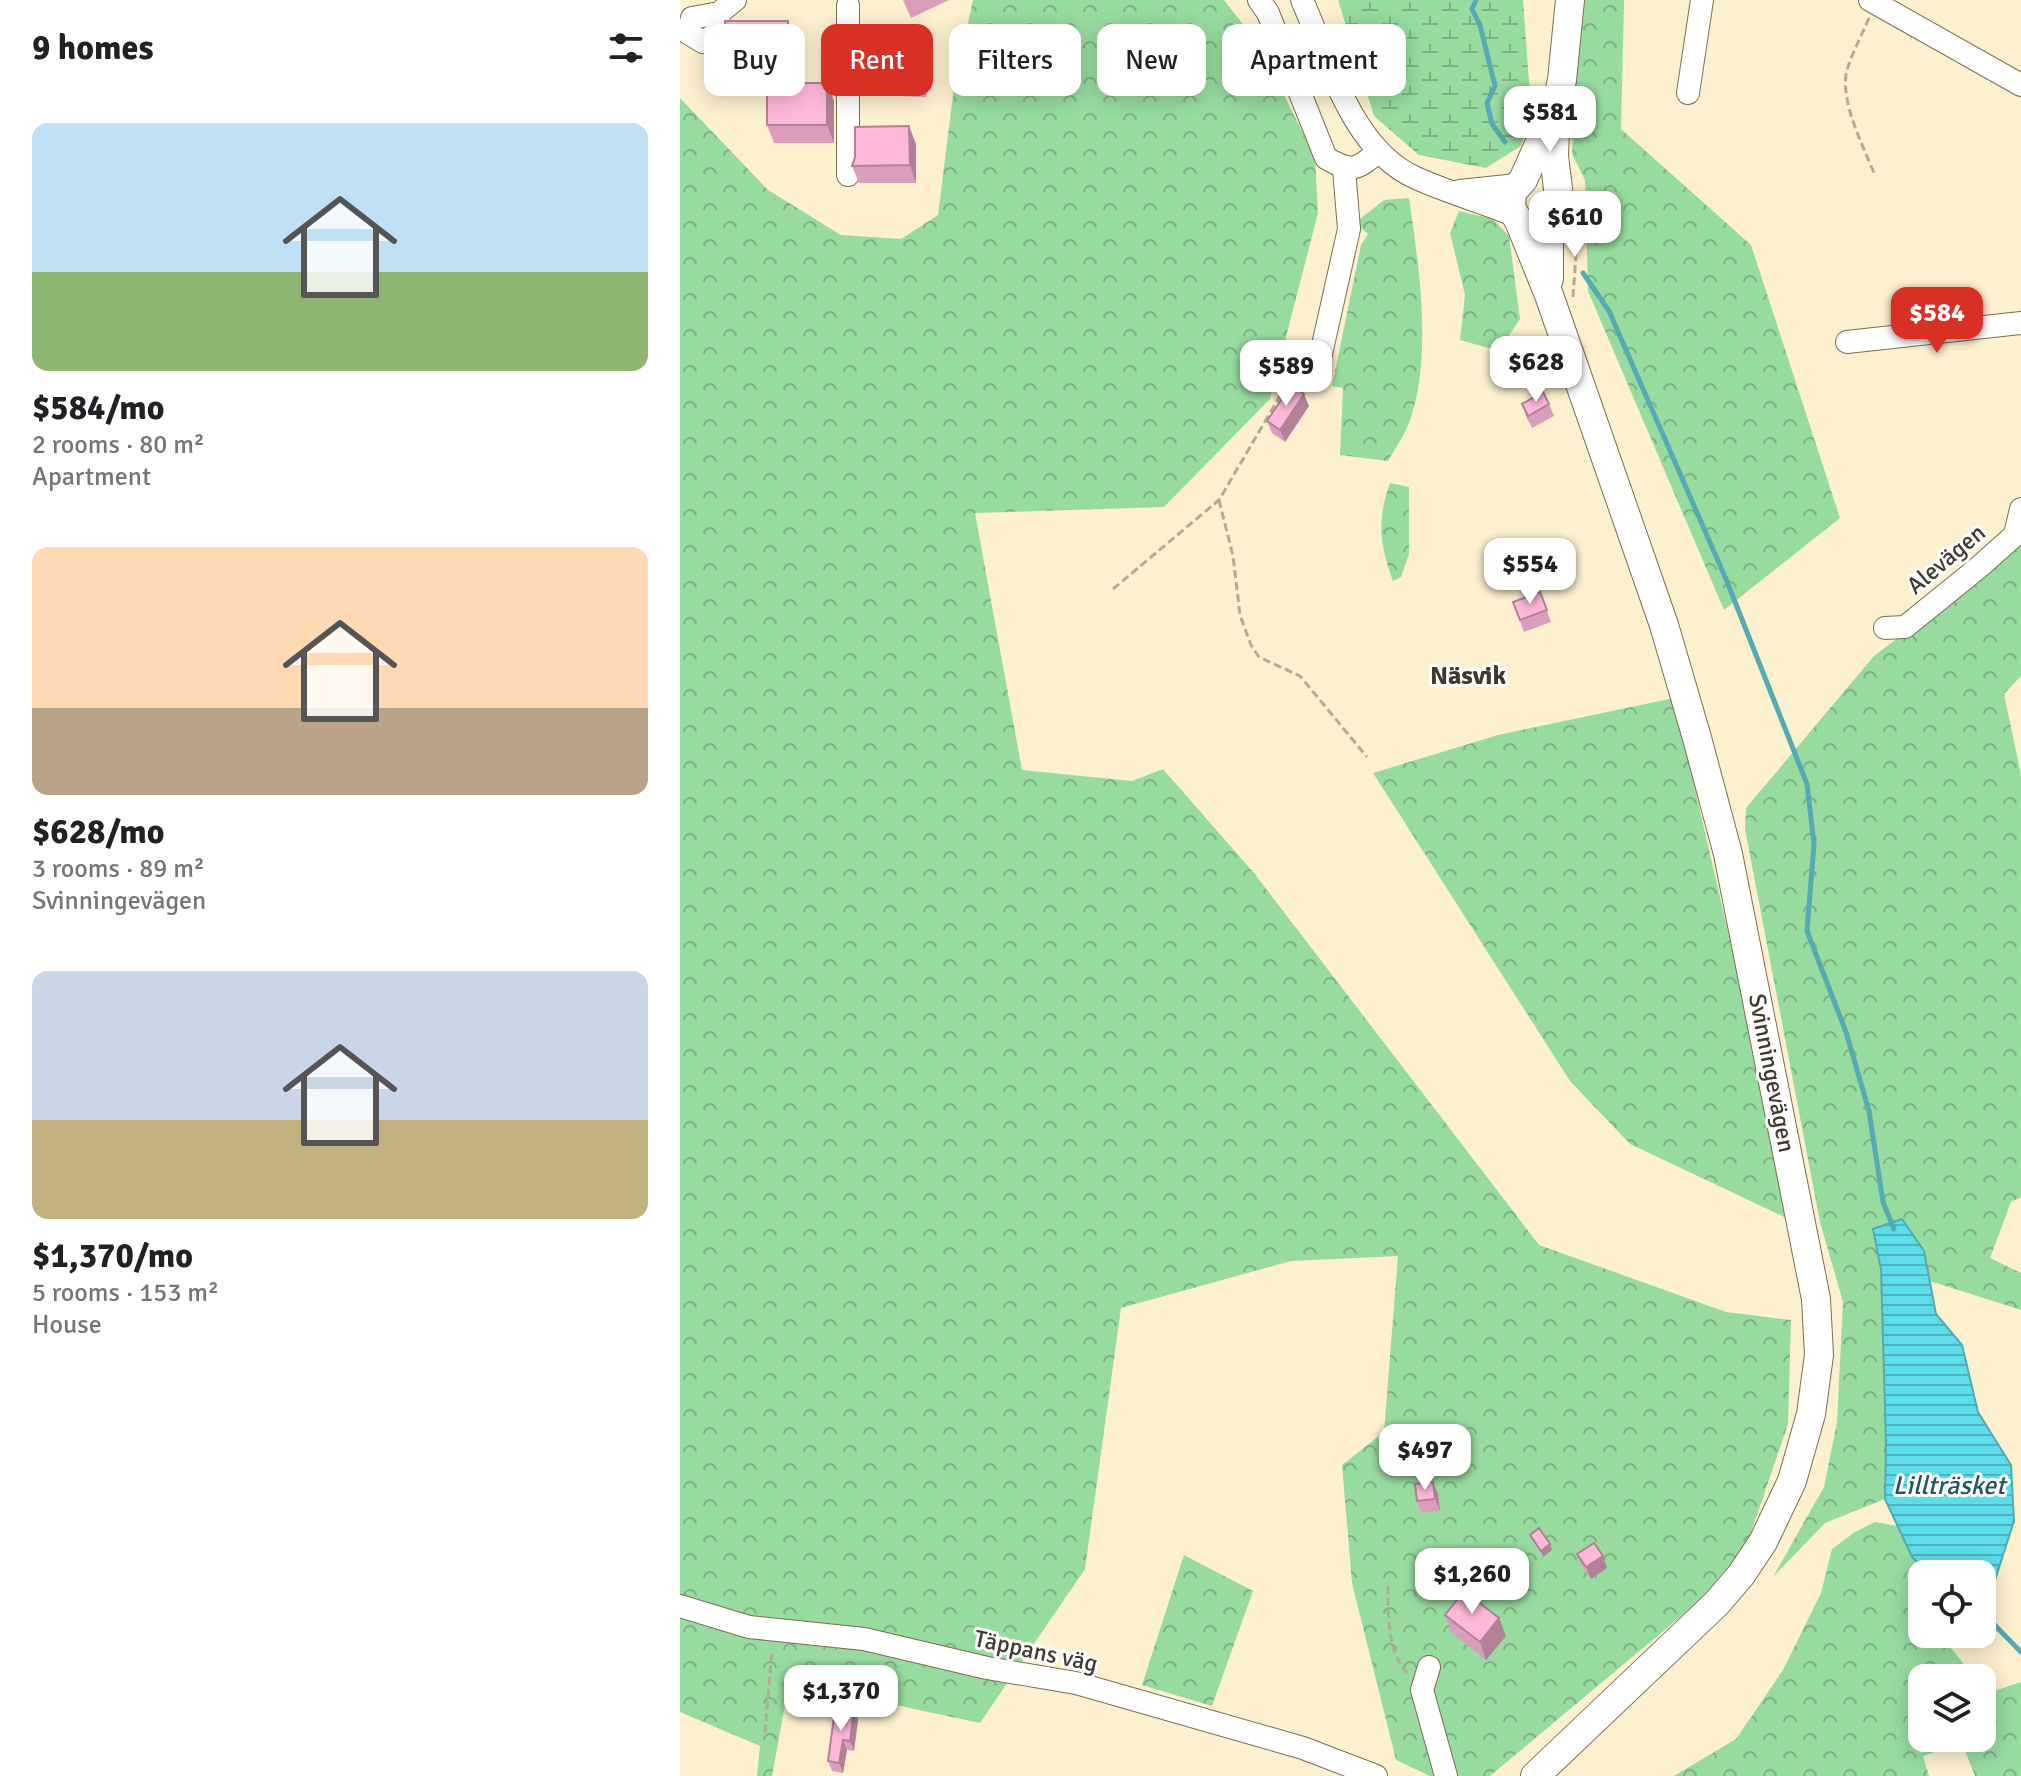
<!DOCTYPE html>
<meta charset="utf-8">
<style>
body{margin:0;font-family:Signika,sans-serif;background:#f6f6f6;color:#202124;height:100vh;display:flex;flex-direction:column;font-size:30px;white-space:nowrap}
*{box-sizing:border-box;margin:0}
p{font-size:26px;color:#757577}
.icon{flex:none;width:44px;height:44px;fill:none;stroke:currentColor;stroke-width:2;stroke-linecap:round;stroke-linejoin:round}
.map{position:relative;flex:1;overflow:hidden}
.side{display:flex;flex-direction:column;background:#fff;width:680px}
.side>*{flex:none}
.hud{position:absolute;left:24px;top:24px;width:760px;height:72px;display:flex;gap:16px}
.buttons{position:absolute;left:1228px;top:1560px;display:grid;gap:16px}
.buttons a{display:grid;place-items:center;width:88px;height:88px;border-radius:16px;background:#fff;box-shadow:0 4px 20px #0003;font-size:40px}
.price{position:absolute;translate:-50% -68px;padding:0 18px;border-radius:16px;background:#fff;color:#222;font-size:26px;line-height:52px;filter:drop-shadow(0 2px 4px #0008)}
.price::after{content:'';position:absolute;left:50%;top:48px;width:24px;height:18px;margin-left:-12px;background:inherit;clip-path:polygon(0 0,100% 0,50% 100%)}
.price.selected{background:#d93025;color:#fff}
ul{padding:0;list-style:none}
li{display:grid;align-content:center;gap:16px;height:424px;padding:0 32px}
li span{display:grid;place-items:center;height:248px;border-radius:16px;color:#555}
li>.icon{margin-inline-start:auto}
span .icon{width:144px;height:144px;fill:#fffc;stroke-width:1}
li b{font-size:34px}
h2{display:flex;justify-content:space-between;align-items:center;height:96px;padding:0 32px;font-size:34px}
.pill{padding:0 28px;border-radius:16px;background:#fff;box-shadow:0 4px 20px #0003;font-size:28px;line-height:72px}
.pill.selected{background:#d93025;color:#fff}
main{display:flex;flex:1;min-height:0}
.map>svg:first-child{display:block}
</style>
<main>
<section class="side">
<h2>9 homes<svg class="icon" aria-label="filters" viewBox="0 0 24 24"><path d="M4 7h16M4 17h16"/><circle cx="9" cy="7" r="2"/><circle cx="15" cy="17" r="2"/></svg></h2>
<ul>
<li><span style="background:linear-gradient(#bfe0f5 60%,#8fb573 0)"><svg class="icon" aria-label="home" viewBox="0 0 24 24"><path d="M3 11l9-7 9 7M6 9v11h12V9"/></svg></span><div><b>$584/mo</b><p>2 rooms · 80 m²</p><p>Apartment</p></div></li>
<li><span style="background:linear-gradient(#ffd9b3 65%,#b9a48a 0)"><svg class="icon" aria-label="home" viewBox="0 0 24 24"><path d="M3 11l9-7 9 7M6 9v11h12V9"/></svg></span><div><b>$628/mo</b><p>3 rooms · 89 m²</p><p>Svinningevägen</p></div></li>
<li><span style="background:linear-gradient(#c9d6e8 60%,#c2b280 0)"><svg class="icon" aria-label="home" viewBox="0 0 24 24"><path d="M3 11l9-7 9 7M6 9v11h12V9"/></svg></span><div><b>$1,370/mo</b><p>5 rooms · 153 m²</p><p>House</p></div></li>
</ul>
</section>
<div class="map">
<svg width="1341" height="1776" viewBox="0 0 1341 1776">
<defs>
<pattern id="forest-crowns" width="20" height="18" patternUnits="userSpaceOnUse" patternTransform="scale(2)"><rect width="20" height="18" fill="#97db9f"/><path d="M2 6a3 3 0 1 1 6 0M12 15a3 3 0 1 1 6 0" fill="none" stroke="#7db382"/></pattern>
<pattern id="wetland-marsh" width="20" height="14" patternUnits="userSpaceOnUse" patternTransform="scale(2)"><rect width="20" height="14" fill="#97db9f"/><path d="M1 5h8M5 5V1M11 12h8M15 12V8" fill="none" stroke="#7db382"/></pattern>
<pattern id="water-rules" width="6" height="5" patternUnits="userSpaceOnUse" patternTransform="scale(2)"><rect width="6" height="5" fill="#5ddcea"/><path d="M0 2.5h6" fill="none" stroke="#4eb3be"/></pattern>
</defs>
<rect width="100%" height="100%" fill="#fdf0cf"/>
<path fill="url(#forest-crowns)" d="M 293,0 L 544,0 L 580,46 L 635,158 L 638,213 L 590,399 L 484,507 L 295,513 L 342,770 L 452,781 L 483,769 L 574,873 L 859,1245 L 1046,1312 L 1111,1320 L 1108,1424 L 1059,1568 L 810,1776 L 750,1776 L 716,1760 L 672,1583 L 662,1465 L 704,1432 L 718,1256 L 611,1261 L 441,1308 L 405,1569 L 300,1723 L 211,1704 L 107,1694 L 92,1776 L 77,1776 L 80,1746 L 0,1712 L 0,98 L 88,190 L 161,235 L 221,239 L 258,215 L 274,87 Z
M 900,0 L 944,0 L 941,129 L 1071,245 L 1160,518 L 1044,610 L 908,291 L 905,180 L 892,154 Z
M 729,198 C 739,266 754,364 727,428 C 722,439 714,450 708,461 L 660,455 L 663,388 L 652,386 L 681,245 L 688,234 L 675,223 L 704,200 Z
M 779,211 L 813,219 L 829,236 L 840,319 L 819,351 L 780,340 L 785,295 L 770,233 Z
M 710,483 L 729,487 L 729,554 L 721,577 L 713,581 C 699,543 697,520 710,483 Z
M 1341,524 L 1341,676 L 1324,694 L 1341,775 L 1341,1197 L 1331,1202 L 1310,1258 L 1341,1273 L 1341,1310 L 1250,1281 L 1244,1251 L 1194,1229 C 1209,1316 1207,1411 1205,1499 L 1145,1523 L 1093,1577 L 1144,1487 L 1157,1422 L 1163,1302 L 1140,1222 L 1065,829 L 1066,808 L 1194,656 L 1335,549 Z
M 994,698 L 1115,1222 L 950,1144 L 890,1081 L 693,773 L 818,735 Z
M 1195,1522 L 1217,1526 L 1232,1557 L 1249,1574 L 1242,1574 L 1242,1634 L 1260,1634 L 1286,1667 L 1290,1678 L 1242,1678 L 1242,1738 L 1302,1738 L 1302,1695 L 1341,1682 L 1341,1776 L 1295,1776 L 1282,1743 L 1243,1756 L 1249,1776 L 994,1776 L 1056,1739 L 1103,1670 L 1141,1593 L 1152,1549 L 1175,1532 Z
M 504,1555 L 573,1591 L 532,1706 L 462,1685 Z"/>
<path fill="url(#wetland-marsh)" d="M 658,0 L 843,0 L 851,109 L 841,146 L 806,168 L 739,155 L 694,116 Z"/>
<path fill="url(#water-rules)" stroke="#54abb2" stroke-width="2" d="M 1222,1219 L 1244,1251 L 1256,1314 L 1282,1345 L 1298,1412 L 1331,1465 L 1334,1521 L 1315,1580 L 1302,1591 L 1302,1574 L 1249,1574 L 1232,1557 L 1205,1499 L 1206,1443 L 1201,1270 L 1193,1229 Z"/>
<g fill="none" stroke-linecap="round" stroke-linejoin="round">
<path stroke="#54abb2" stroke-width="5" d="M 796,0 L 792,9 L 800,25 L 815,86 L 807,103 L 812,124 L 825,142
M 903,273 L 929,311 L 1046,579 L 1127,784 L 1134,844 L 1127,931 L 1166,1032 L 1189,1111 L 1203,1202 L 1214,1229
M 1302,1612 L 1341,1652"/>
<g stroke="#7a6e51" stroke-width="24">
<path id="minor" d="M 579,0 L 588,13 L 646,158 C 672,173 676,170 698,152
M 622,0 C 649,60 671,149 736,178 C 767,192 802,202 834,215
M 1190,0 L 1341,85
M 39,13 L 37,33 L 23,42 L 8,33 L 12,18 L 39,13 L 55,0
M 1008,93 L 1022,0
M 168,175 L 168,5
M 780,191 L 837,185
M 1167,342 L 1341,323
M 639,363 L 669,229 L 664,169
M 1205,628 L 1225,627 L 1298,568 L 1335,535 L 1341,509
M 0,1606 L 69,1627 L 184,1639 L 307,1668 L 396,1683 L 623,1748 L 696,1776
M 749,1667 L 742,1690 L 766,1776"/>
</g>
<g stroke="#7a6e51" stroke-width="30">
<path id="major" d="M 869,279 L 869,241 L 880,205 L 874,156 L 876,106 L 882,80 L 890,0
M 855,1776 L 1036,1604 L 1061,1575 L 1083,1542 L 1112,1481 L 1131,1414 L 1139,1355 L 1136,1299 L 1048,854 L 1017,738 L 984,625 L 869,295 L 839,221 L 831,208 L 832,192 L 843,180 L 876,106"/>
</g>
<path stroke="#b6ab92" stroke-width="3" stroke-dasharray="8 4" stroke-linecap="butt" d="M 1189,18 C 1182,35 1172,53 1167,70 C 1159,99 1183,146 1194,173
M 893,297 L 898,225
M 539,500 L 553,556 L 560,615 L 571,645 L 579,657 L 620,676 L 687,757
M 433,589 L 539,500 L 607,384 L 625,372
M 708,1586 C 708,1613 707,1651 727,1673
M 85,1733 L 92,1649"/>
<use href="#minor" stroke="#fff" stroke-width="22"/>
<use href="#major" stroke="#fff" stroke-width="28"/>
</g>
<path fill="#da9ebb" d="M 223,0 L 269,0 L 231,18 Z
M 114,39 L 114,83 L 154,101 L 154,143 L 94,143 L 87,125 L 87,80 L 52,79 L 45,62 Z
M 248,55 L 246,97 L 191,95 L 184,77 Z
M 236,144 L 236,183 L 179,183 L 172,166 Z
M 842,404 L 869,404 L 874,416 L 852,428 L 846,416 Z
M 629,406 L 605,442 L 592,433 L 587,421 Z
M 860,592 L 871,622 L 844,632 L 833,602 Z
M 758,1494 L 760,1511 L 741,1513 L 737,1501 Z
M 897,1554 L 927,1568 L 911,1579 L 902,1566 Z
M 765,1615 L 826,1636 L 806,1660 L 772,1633 Z
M 174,1709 L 178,1720 L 174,1751 L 167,1750 L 163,1773 L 152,1771 L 148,1761 Z"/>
<path fill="#b28198" d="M 108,21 L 114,39 L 114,101 L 108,83 Z
M 241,37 L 248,55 L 246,97 L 240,79 Z
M 147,83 L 154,101 L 154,143 L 147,125 Z
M 229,126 L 236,144 L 236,183 L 230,165 Z
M 624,394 L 629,406 L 605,442 L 600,430 Z
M 753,1482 L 758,1494 L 760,1511 L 755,1499 Z
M 870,1544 L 872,1550 L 863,1557 L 861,1551 Z
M 923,1556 L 927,1568 L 911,1579 L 906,1567 Z
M 819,1618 L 826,1636 L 806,1660 L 800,1642 Z
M 174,1709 L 178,1720 L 174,1751 L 170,1741 Z
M 163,1740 L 167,1750 L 163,1773 L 159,1763 Z"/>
<path fill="#feb8d9" stroke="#b28198" stroke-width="2" d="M 45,21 L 108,21 L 108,83 L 147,83 L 147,125 L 87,125 L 87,62 L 45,62 Z
M 186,35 L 241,37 L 240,79 L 184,77 Z
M 229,126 L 230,165 L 172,166 L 175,157 L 175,127 Z
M 611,385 L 624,394 L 600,430 L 587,421 Z
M 863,392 L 869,404 L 848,416 L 842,404 Z
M 860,592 L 867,610 L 840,620 L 833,602 Z
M 753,1482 L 755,1499 L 737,1501 L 735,1484 Z
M 859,1528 L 870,1544 L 861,1551 L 850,1535 Z
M 914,1543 L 923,1556 L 906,1567 L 897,1554 Z
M 784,1591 L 819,1618 L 800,1642 L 765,1615 Z
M 161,1707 L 174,1709 L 170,1741 L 163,1740 L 159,1763 L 148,1761 L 154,1717 L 160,1718 Z"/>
<g text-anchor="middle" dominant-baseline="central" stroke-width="6" stroke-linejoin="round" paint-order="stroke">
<g font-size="24" fill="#403a2e" stroke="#fefefe">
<text transform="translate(1266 559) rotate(-40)">Alevägen</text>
<text transform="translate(1092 1073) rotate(79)">Svinningevägen</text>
<text transform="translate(356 1651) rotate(12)">Täppans väg</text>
</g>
<g font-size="26" font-weight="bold" fill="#403a2e" stroke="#fefefe">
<text x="788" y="676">Näsvik</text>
</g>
<g font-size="26" font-style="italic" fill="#20565d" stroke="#fefefe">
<text x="1269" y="1486">Lillträsket</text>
</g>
</g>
</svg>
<div class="buttons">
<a><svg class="icon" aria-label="locate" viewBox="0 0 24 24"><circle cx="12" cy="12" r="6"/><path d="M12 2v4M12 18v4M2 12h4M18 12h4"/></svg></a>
<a><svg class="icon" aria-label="layers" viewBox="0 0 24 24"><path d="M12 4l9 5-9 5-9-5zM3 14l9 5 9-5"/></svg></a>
</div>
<b class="price" style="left:870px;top:154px">$581</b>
<b class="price" style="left:895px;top:259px">$610</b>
<b class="price selected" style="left:1257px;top:355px">$584</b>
<b class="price" style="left:856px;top:404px">$628</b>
<b class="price" style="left:606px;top:408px">$589</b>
<b class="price" style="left:850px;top:606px">$554</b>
<b class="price" style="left:745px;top:1492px">$497</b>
<b class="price" style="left:792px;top:1616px">$1,260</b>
<b class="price" style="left:161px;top:1733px">$1,370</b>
<div class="hud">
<a class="pill">Buy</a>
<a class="pill selected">Rent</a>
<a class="pill">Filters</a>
<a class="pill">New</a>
<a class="pill">Apartment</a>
</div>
</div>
</main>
